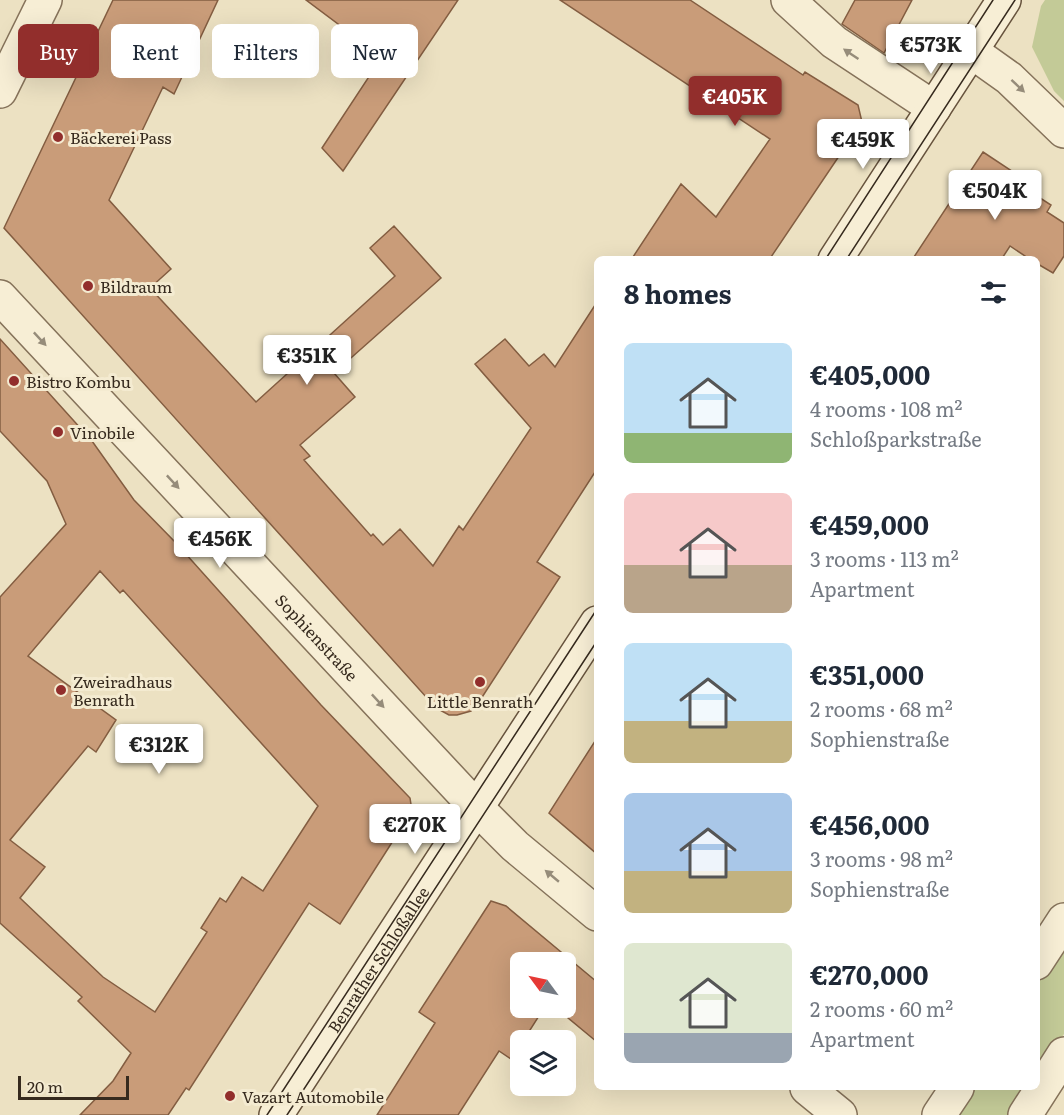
<!DOCTYPE html>
<meta charset="utf-8">
<style>
body{margin:0;font-family:Literata,serif;background:#f2f2f3;color:#1f2937;height:100vh;display:flex;flex-direction:column;font-size:22px;white-space:nowrap}
*{box-sizing:border-box;margin:0}
p{font-size:20px;color:#747a83}
.icon{flex:none;width:33px;height:33px;fill:none;stroke:currentColor;stroke-width:2;stroke-linecap:round;stroke-linejoin:round}
.map{position:relative;flex:1;overflow:hidden}
.drawer{position:absolute;left:594px;top:256px;width:446px;height:834px;display:flex;flex-direction:column;background:#fff;border-radius:9px;box-shadow:0 6px 24px #0002}
.drawer>*{flex:none}
.top-card{position:absolute;left:18px;top:24px;width:486px;height:54px;display:flex;gap:12px}
.needle{width:39px;rotate:303deg}
.fabs{position:absolute;left:510px;top:952px;display:grid;gap:12px}
.fabs a{display:grid;place-items:center;width:66px;height:66px;border-radius:9px;background:#fff;box-shadow:0 6px 24px #0002;font-size:30px}
.scale{position:absolute;left:18px;bottom:15px;width:111px;box-sizing:border-box;padding-left:6px;border:3px solid #362a1e;border-top:0;font-size:16px;line-height:21px;white-space:nowrap;color:#362a1e;-webkit-text-stroke:4px #f4ebd1;paint-order:stroke}
.price{position:absolute;translate:-50% -51px;padding:0 14px;border-radius:6px;background:#fff;color:#222;font-size:20px;line-height:39px;filter:drop-shadow(0 2px 3px #0008)}
.price::after{content:'';position:absolute;left:50%;top:36px;width:18px;height:14px;margin-left:-9px;background:inherit;clip-path:polygon(0 0,100% 0,50% 100%)}
.price.active{background:#922e2c;color:#fff}
ul{padding:0;list-style:none}
li{display:flex;align-items:center;gap:18px;height:150px;padding:0 30px}
li span{display:grid;place-items:center;flex:none;width:168px;height:120px;border-radius:9px;color:#555}
li>.icon{margin-inline-start:auto}
span .icon{width:72px;height:72px;fill:#fffc;stroke-width:1}
li b{font-size:26px}
h2{display:flex;justify-content:space-between;align-items:center;height:72px;padding:0 30px;font-size:26px}
.tag{padding:0 21px;border-radius:9px;background:#fff;box-shadow:0 6px 24px #0002;font-size:21px;line-height:54px}
.tag.active{background:#922e2c;color:#fff}
.map>svg:first-child{display:block}
</style>
<div class="map">
<svg width="1064" height="1115" viewBox="0 0 1064 1115">
<rect width="100%" height="100%" fill="#ece1c2"/>
<path fill="#c3ca97" d="M 1045,0 L 1064,0 L 1064,101 L 1054,91 L 1032,47 L 1041,6 Z
M 1064,938 L 1064,1034 L 1037,1076 L 1037,981 Z
M 968,1088 L 1029,1088 L 1012,1115 L 950,1115 Z"/>
<path fill="#c99c79" stroke="#835d41" stroke-width="1.5" fill-rule="evenodd" d="M 113,0 L 218,0 L 174,94 L 163,87 L 109,200 L 171,269 L 150,288 L 256,402 L 395,276 L 370,248 L 394,226 L 441,278 L 334,373 L 355,397 L 300,445 L 310,456 L 304,460 L 371,536 L 373,534 L 383,545 L 400,529 L 433,566 L 459,526 L 463,530 L 531,428 L 475,364 L 505,339 L 529,366 L 544,354 L 555,367 L 597,302 L 597,469 L 537,562 L 560,577 L 477,705 L 471,711 L 457,715 L 449,715 L 436,708 L 4,228 Z
M 306,0 L 458,0 L 343,171 L 322,148 L 382,57 Z
M 560,0 L 690,0 L 803,75 L 805,72 L 858,105 L 862,122 L 769,260 L 631,260 L 681,184 L 716,217 L 770,139 Z
M 855,0 L 912,0 L 884,53 L 842,24 Z
M 983,152 L 1021,177 L 1017,183 L 1051,205 L 1047,212 L 1064,223 L 1064,256 L 1053,273 L 1036,263 L 1036,260 L 1031,260 L 1010,246 L 1001,260 L 912,260 Z
M 0,339 L 92,441 L 134,500 L 176,543 L 321,705 L 410,798 L 412,811 L 340,924 L 309,903 L 189,1090 L 186,1088 L 168,1115 L 80,1115 L 113,1081 L 131,1053 L 78,1001 L 82,997 L 0,923 L 0,597 L 66,524 L 47,481 L 0,431 ZM 100,571 L 120,593 L 123,590 L 318,806 L 263,891 L 242,877 L 226,902 L 220,898 L 201,928 L 207,932 L 155,1012 L 103,977 L 20,898 L 45,867 L 10,840 L 88,746 L 96,752 L 116,720 L 28,656 Z
M 597,738 L 597,854 L 549,813 Z
M 491,901 L 506,906 L 597,982 L 597,1042 L 556,1008 L 566,1008 L 566,963 L 520,963 L 520,1008 L 544,1008 L 523,1041 L 520,1041 L 520,1044 L 511,1059 L 499,1051 L 458,1115 L 377,1115 L 435,1023 L 419,1012 Z"/>
<g fill="none" stroke-linecap="round" stroke-linejoin="round">
<g stroke="#85725a" stroke-width="36">
<g id="minor">
<path d="M 788,0 L 834,42 L 934,108"/>
<path d="M 971,51 L 1009,78 L 1064,131"/>
<path d="M 0,91 L 45,0"/>
<path id="s1" d="M 0,297 L 476,807 L 515,846 L 597,914"/>
<path d="M 1036,963 L 1064,920"/>
<path d="M 807,1088 L 840,1115"/>
<path d="M 939,1115 L 957,1088"/>
<path d="M 1025,1115 L 1064,1054"/>
</g>
</g>
<g stroke="#67533d" stroke-width="36">
<g id="secondary">
<path d="M 835,260 L 1004,0"/>
<path id="s2" d="M 276,1115 L 597,623"/>
</g>
</g>
<use href="#minor" stroke="#f7eed5" stroke-width="33"/>
<use href="#secondary" stroke="#f7eed5" stroke-width="33"/>
<path stroke="#362a1e" stroke-width="1.5" d="M 825,260 L 993,0
M 846,260 L 1015,0
M 267,1115 L 597,609
M 287,1115 L 597,641"/>
</g>
<defs><path id="oneway-solid" d="M-6-.8H1V-3.2L6.5 0L1 3.2V.8H-6Z" transform="scale(1.5)"/></defs>
<g fill="#968c7a">
<use href="#oneway-solid" transform="translate(851 54) rotate(-146)"/>
<use href="#oneway-solid" transform="translate(1018 86) rotate(43)"/>
<use href="#oneway-solid" transform="translate(40 339) rotate(47)"/>
<use href="#oneway-solid" transform="translate(173 482) rotate(47)"/>
<use href="#oneway-solid" transform="translate(378 701) rotate(47)"/>
<use href="#oneway-solid" transform="translate(552 876) rotate(-140)"/>
</g>
<g fill="#922e2c" stroke="#f4ebd1" stroke-width="2">
<circle cx="58" cy="137" r="6"/>
<circle cx="88" cy="286" r="6"/>
<circle cx="14" cy="381" r="6"/>
<circle cx="58" cy="432" r="6"/>
<circle cx="480" cy="682" r="6"/>
<circle cx="61" cy="690" r="6"/>
<circle cx="230" cy="1096" r="6"/>
</g>
<g text-anchor="middle" dominant-baseline="central" stroke-width="6" stroke-linejoin="round" paint-order="stroke">
<g font-size="16" fill="#362a1e" stroke="#f4ebd1" text-anchor="start">
<text x="70" y="137">Bäckerei Pass</text>
<text x="100" y="286">Bildraum</text>
<text x="26" y="381">Bistro Kombu</text>
<text x="70" y="432">Vinobile</text>
<text x="73" y="681">Zweiradhaus<tspan x="73" dy="18">Benrath</tspan></text>
<text x="480" y="701" text-anchor="middle">Little Benrath</text>
<text x="242" y="1096">Vazart Automobile</text>
</g>
<g font-size="16" fill="#362a1e" stroke="#f4ebd1">
<text stroke="none"><textPath href="#s1" startOffset="465">Sophienstraße</textPath></text>
<text stroke="none"><textPath href="#s2" startOffset="186">Benrather Schloßallee</textPath></text>
</g>
</g>
</svg>
<div class="fabs">
<a><svg class="needle" viewBox="-14 -14 28 28"><path d="M0-13l5 13h-10z" fill="#e53935"/><path d="M0 13l5-13h-10z" fill="#747a83"/></svg></a>
<a><svg class="icon" aria-label="layers" viewBox="0 0 24 24"><path d="M12 4l9 5-9 5-9-5zM3 14l9 5 9-5"/></svg></a>
</div>
<div class="scale">20 m</div>
<b class="price" style="left:931px;top:75px">€573K</b>
<b class="price active" style="left:735px;top:127px">€405K</b>
<b class="price" style="left:863px;top:170px">€459K</b>
<b class="price" style="left:995px;top:221px">€504K</b>
<b class="price" style="left:307px;top:386px">€351K</b>
<b class="price" style="left:220px;top:569px">€456K</b>
<b class="price" style="left:159px;top:775px">€312K</b>
<b class="price" style="left:415px;top:855px">€270K</b>
<div class="top-card">
<a class="tag active">Buy</a>
<a class="tag">Rent</a>
<a class="tag">Filters</a>
<a class="tag">New</a>
</div>
<section class="drawer">
<h2>8 homes<svg class="icon" aria-label="filters" viewBox="0 0 24 24"><path d="M4 7h16M4 17h16"/><circle cx="9" cy="7" r="2"/><circle cx="15" cy="17" r="2"/></svg></h2>
<ul>
<li><span style="background:linear-gradient(#bfe0f5 75%,#8fb573 0)"><svg class="icon" aria-label="home" viewBox="0 0 24 24"><path d="M3 11l9-7 9 7M6 9v11h12V9"/></svg></span><div><b>€405,000</b><p>4 rooms · 108 m²</p><p>Schloßparkstraße</p></div></li>
<li><span style="background:linear-gradient(#f6c9c9 60%,#b9a48a 0)"><svg class="icon" aria-label="home" viewBox="0 0 24 24"><path d="M3 11l9-7 9 7M6 9v11h12V9"/></svg></span><div><b>€459,000</b><p>3 rooms · 113 m²</p><p>Apartment</p></div></li>
<li><span style="background:linear-gradient(#bfe0f5 65%,#c2b280 0)"><svg class="icon" aria-label="home" viewBox="0 0 24 24"><path d="M3 11l9-7 9 7M6 9v11h12V9"/></svg></span><div><b>€351,000</b><p>2 rooms · 68 m²</p><p>Sophienstraße</p></div></li>
<li><span style="background:linear-gradient(#a9c7e8 65%,#c2b280 0)"><svg class="icon" aria-label="home" viewBox="0 0 24 24"><path d="M3 11l9-7 9 7M6 9v11h12V9"/></svg></span><div><b>€456,000</b><p>3 rooms · 98 m²</p><p>Sophienstraße</p></div></li>
<li><span style="background:linear-gradient(#dfe7d0 75%,#9aa5b1 0)"><svg class="icon" aria-label="home" viewBox="0 0 24 24"><path d="M3 11l9-7 9 7M6 9v11h12V9"/></svg></span><div><b>€270,000</b><p>2 rooms · 60 m²</p><p>Apartment</p></div></li>
</ul>
</section>
</div>
